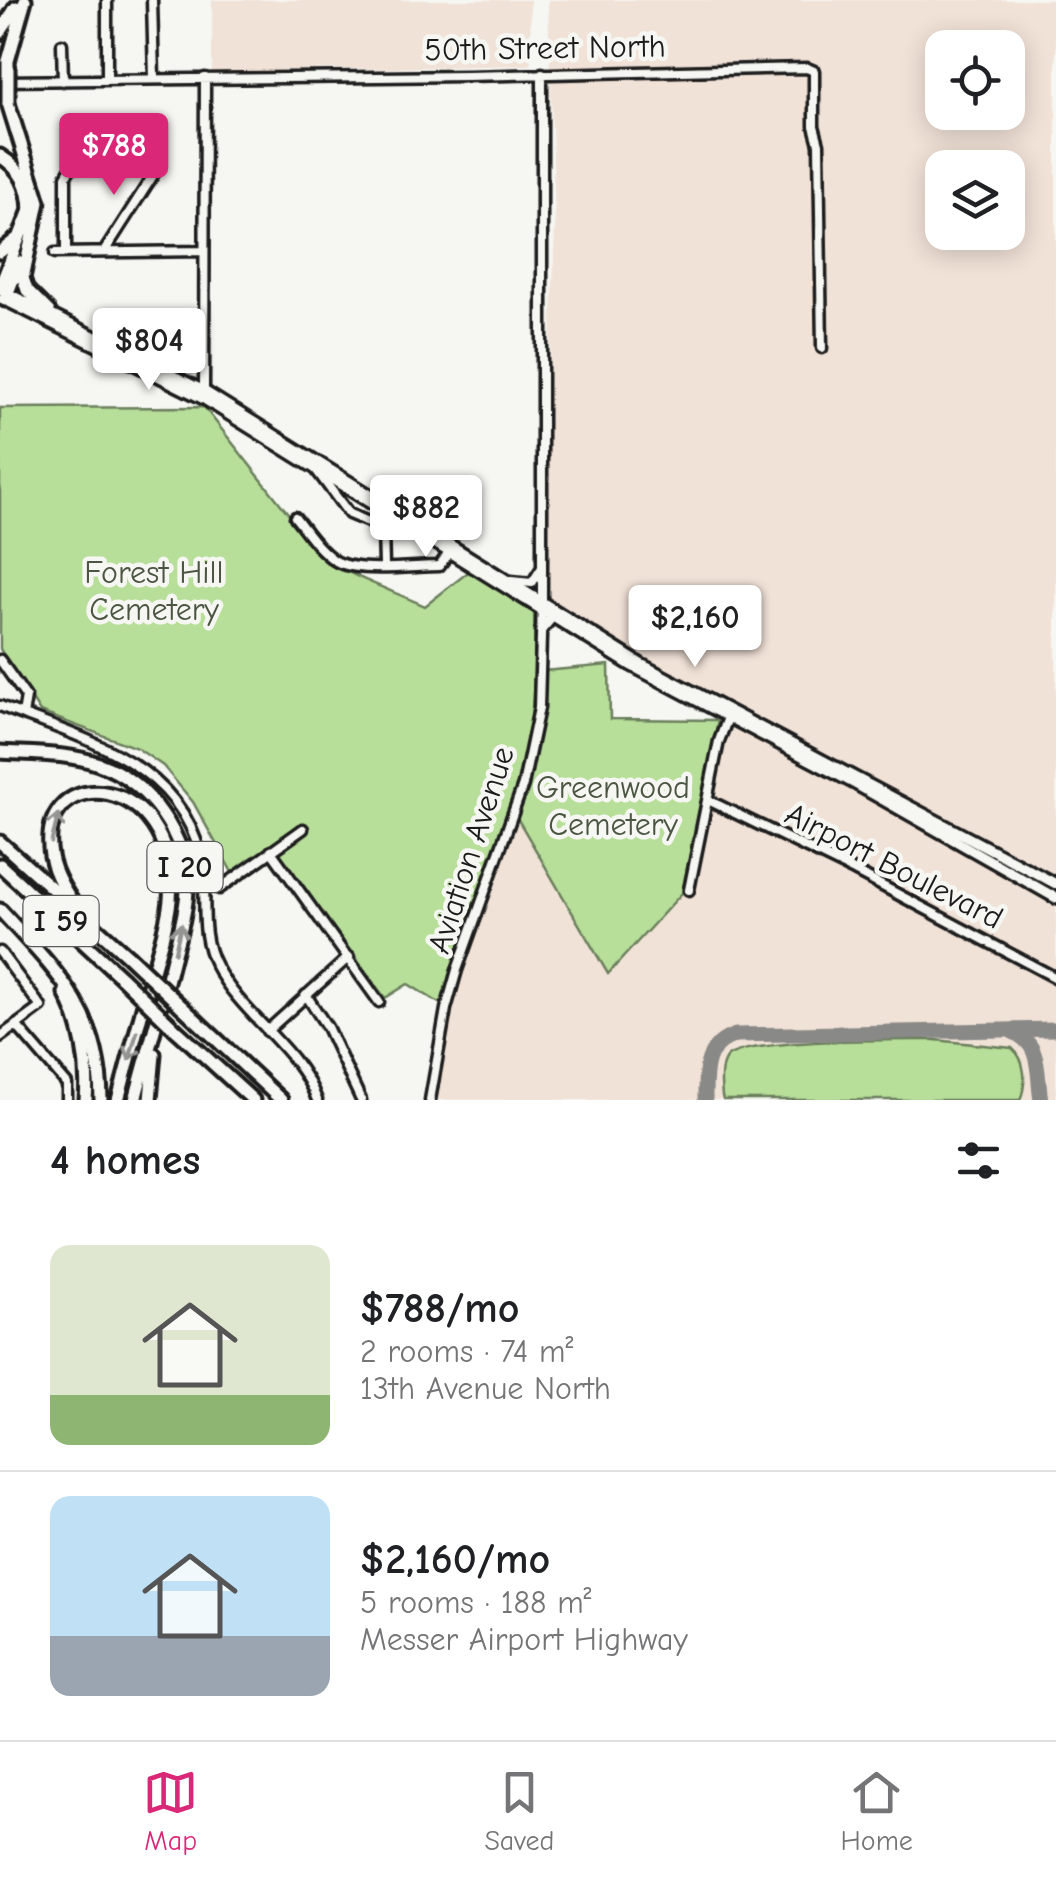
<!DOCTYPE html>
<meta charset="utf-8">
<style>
body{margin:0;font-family:"Comic Neue",sans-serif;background:#f6f6f6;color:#202124;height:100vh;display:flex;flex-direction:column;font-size:38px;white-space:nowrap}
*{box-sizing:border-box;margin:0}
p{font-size:32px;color:#757577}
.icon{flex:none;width:55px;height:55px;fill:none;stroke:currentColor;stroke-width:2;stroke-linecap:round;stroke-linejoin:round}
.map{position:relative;height:1100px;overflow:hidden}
.sheet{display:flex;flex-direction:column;background:#fff;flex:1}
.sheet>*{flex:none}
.buttons{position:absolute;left:925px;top:30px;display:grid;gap:20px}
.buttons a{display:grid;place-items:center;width:100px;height:100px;border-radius:20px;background:#fff;box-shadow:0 5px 25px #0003;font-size:50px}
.price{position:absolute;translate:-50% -85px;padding:0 22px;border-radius:10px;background:#fff;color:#222;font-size:32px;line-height:65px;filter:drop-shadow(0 2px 5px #0008)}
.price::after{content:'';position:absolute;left:50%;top:60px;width:30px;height:22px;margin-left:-15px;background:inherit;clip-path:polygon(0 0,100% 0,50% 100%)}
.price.selected{background:#db2777;color:#fff}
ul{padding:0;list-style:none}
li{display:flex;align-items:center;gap:30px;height:250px;padding:0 50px}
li+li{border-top:2px solid #e0e0e0}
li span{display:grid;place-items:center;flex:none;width:280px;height:200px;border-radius:20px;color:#555}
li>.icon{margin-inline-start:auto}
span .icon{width:120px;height:120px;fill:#fffc;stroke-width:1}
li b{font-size:42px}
h2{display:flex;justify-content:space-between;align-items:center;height:120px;padding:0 50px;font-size:42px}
.tab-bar{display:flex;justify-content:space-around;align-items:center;height:140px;border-top:2px solid #e0e0e0;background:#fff;font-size:28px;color:#757577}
.tab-bar a{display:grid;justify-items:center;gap:5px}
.tab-bar .selected{color:#db2777}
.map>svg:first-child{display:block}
</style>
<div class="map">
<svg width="1056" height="1100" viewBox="0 0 1056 1100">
<rect width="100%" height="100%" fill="#f6f6f2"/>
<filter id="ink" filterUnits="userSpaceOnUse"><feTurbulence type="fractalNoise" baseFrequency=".01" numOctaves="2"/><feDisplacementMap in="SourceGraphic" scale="20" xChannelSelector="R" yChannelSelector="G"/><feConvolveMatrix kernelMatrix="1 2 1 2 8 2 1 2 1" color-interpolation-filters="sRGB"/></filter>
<g filter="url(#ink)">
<path fill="#f1e2d7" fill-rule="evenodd" d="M 212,0 L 530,0 L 531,65 L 212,72 Z
M 548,0 L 1056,0 L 1056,1100 L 434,1100 L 441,1053 L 465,961 L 517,818 L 609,974 L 718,720 L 550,620 L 548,431 L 555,226 ZM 942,48 L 1008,48 L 1008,112 L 942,112 ZM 942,168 L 1008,168 L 1008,232 L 942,232 Z"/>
<path fill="#b8df9a" stroke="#6a7e5b" stroke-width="2.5" d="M 204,407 L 321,555 C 343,574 396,592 425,606 L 472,569 L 530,603 L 534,611 C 535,670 535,730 518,787 C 497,862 463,931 444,1006 L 408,984 L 385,998 L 274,847 L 233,874 L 193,802 L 163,766 L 137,748 L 40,712 L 0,649 L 0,408 Z
M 609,665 L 610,719 L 718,720 L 682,893 L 608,974 L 517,818 C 534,771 544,721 544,671 Z
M 935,1040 L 1012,1048 C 1026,1060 1027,1083 1020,1100 L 723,1100 L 722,1096 C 721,1085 719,1068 726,1058 C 742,1038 904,1040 935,1040 Z"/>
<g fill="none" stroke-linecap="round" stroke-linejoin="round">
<path stroke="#898987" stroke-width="15" d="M 1011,1031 C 1043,1044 1036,1072 1041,1100
M 705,1100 C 705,1071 704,1045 736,1035 L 1056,1029"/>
<g stroke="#1c1c1c" stroke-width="15">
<path id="minor" d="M 152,0 L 154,79
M 62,44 L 63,81
M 107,80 L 107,0
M 0,81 L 467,76 L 807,68 L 814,71 L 814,126 L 819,144 L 822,348
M 104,252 L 159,166
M 55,253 L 204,251
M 66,253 L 66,176 L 72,166 L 159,166
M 204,394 L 205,78
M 317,471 L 349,514 L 383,528
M 295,517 C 307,532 318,549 334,560 C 355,574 413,566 439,566 L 450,552
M 384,566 L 383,528 L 393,514
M 511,581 L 532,583 L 541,569
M 0,660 L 26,697 L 23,715
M 0,706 C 84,740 187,762 203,869 C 207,903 199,934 216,966 C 242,1016 298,1047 317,1100
M 708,800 L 854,871 L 1056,978
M 271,851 L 379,1002
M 203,880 L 219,889 L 303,829
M 689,890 L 719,741 L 729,715
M 0,952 L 41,1007 L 0,1037
M 306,995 L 327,1027 L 361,1100
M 16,1025 L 67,1084 L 67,1100
M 267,1031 L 349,957
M 430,1100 L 446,1009 L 457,970 L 523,785 L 539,708 L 542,601 L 542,73"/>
</g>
<g stroke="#1c1c1c" stroke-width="16">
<path id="major" d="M 3,291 L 204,391 L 641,664 L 1056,884
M 3,299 L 204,399 L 630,665 L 857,785 L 1056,898
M 541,630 L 553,616"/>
</g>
<g stroke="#1c1c1c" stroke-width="19">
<path id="highway" d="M 0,33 L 16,7
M 8,61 L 25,0
M 8,103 L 39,202 L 23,278 L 27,290 L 49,312
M 0,156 C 21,169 29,185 30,210 L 0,287
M 0,252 L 19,237
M 5,300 L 20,262
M 0,752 C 32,754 69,753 99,764 C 149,782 188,837 187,890 C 186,915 177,941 171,966 C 160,1011 147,1055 135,1100
M 0,842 L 128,956
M 0,865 L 122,978
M 0,910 C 57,972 100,1011 101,1100
M 82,917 C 70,898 55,878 51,856 C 35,759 180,772 170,900 C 168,922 160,945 154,967 C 142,1011 130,1056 118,1100
M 65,993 C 82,1025 89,1064 86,1100
M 181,1006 L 281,1100
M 176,1030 L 253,1100
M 150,1100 L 154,1054"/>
</g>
<use href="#minor" stroke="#f6f6f2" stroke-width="8"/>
<use href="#major" stroke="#f6f6f2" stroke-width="9"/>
<use href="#highway" stroke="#f6f6f2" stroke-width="11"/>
<g stroke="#1c1c1c" stroke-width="19" stroke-linecap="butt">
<path id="highway-bridge" d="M 8,103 L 8,61
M 128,956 L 181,1006
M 122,978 L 176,1030"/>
</g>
<use href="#highway-bridge" stroke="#f6f6f2" stroke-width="11"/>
</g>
<defs><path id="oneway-shaft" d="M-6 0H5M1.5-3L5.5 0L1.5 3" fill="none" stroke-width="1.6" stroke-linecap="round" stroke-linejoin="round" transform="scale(2.5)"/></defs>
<g stroke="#949492">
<use href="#oneway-shaft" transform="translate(55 828) rotate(-76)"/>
<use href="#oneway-shaft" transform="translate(178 938) rotate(-77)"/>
<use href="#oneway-shaft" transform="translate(133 1046) rotate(106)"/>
</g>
</g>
<g text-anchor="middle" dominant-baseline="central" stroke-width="9" stroke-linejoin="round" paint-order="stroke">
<g fill="#f6f6f2" stroke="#5d5d5c" stroke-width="2.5">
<rect x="147.5" y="842" width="75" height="50" rx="8"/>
<rect x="23.5" y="896" width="75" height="50" rx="8"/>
</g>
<g font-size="30" font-weight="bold" fill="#1c1c1c">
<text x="185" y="867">I 20</text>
<text x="61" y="921">I 59</text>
</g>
<g font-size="32" fill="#1c1c1c" stroke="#f6f6f2">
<text transform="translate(545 48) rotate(-1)">50th Street North</text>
<text transform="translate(471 850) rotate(-72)">Aviation Avenue</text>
<text transform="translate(894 866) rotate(27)">Airport Boulevard</text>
</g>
<g font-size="32" fill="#4b5642" stroke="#f6f6f2">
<text x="154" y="572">Forest Hill<tspan x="154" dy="37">Cemetery</tspan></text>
<text x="613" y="787">Greenwood<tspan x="613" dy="37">Cemetery</tspan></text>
</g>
</g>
</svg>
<div class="buttons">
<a><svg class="icon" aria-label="locate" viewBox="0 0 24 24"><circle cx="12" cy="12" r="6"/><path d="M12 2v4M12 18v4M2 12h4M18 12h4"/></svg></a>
<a><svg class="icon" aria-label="layers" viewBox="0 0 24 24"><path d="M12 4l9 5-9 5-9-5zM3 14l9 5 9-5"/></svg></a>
</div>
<b class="price selected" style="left:114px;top:198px">$788</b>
<b class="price" style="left:149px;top:393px">$804</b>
<b class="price" style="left:426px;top:560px">$882</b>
<b class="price" style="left:695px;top:670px">$2,160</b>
</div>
<section class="sheet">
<h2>4 homes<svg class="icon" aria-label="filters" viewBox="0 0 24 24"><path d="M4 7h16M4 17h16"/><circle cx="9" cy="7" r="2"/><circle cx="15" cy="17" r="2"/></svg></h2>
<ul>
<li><span style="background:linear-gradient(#dfe7d0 75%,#8fb573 0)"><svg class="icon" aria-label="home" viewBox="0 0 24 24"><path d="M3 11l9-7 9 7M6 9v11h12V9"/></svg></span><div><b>$788/mo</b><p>2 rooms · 74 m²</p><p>13th Avenue North</p></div></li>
<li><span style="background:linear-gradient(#bfe0f5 70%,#9aa5b1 0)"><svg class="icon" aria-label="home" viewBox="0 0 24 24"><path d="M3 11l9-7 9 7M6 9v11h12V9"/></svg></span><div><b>$2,160/mo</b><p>5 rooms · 188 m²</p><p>Messer Airport Highway</p></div></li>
</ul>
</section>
<nav class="tab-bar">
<a class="selected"><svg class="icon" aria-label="map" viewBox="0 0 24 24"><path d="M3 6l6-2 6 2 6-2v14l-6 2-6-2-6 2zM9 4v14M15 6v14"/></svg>Map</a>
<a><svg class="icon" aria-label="saved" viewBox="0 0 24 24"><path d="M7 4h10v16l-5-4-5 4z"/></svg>Saved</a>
<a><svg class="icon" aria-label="home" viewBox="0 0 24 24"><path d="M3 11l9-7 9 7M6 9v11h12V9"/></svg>Home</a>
</nav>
